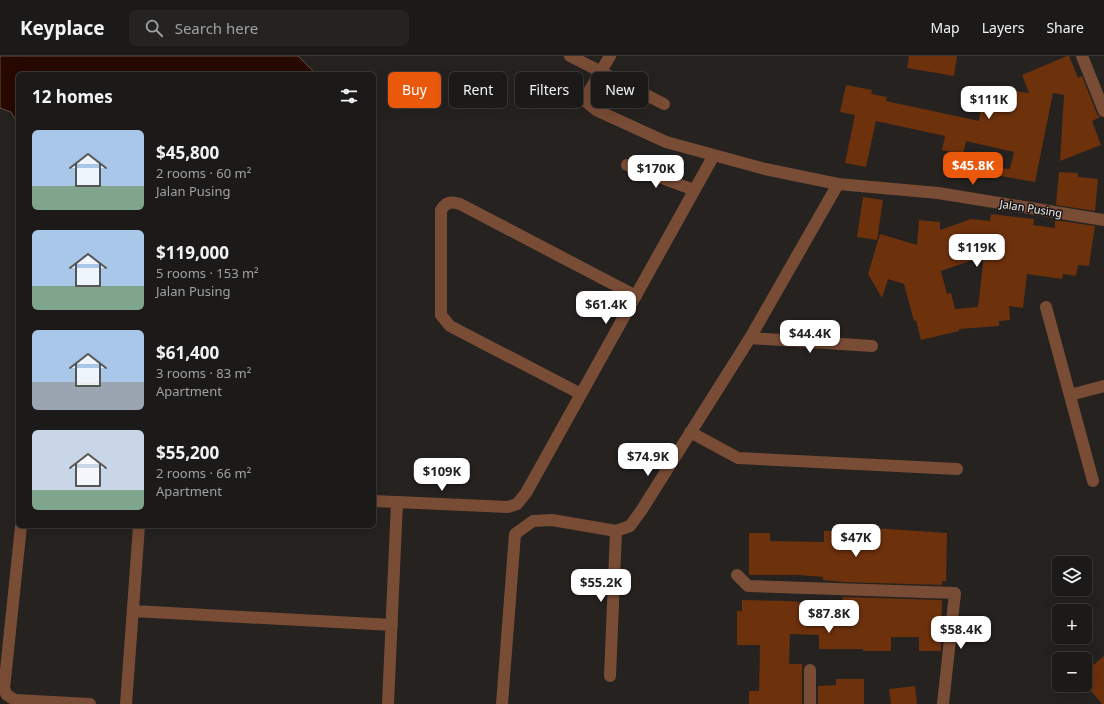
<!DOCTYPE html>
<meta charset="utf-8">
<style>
body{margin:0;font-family:"Noto Sans",sans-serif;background:#252321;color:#f1f3f6;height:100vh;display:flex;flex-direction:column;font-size:15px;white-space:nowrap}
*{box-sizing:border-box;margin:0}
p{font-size:13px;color:#a0a1a2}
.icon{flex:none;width:22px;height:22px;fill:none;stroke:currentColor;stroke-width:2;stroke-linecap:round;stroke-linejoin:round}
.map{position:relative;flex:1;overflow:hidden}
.panel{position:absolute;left:16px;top:16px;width:360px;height:456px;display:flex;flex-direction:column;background:#1c1a18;border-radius:6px;box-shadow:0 4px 16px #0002,0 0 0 1px #3a3837}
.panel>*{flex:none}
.banner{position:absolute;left:388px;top:16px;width:380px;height:36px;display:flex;gap:8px}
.tools{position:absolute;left:1052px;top:500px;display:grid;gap:8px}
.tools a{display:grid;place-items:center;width:40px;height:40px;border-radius:6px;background:#1c1a18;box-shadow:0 4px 16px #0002,0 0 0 1px #3a3837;font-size:20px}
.price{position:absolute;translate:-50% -34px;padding:0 9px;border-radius:8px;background:#fff;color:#222;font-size:13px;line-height:26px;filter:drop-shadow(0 1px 2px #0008)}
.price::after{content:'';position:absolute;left:50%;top:24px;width:12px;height:9px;margin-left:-6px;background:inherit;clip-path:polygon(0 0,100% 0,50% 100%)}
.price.on{background:#ea580c;color:#fff}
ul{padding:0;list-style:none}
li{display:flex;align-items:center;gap:12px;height:100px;padding:0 16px}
li span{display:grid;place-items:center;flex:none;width:112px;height:80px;border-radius:6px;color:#555}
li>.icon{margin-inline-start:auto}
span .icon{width:48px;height:48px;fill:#fffc;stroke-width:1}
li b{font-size:17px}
h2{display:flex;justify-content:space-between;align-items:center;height:48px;padding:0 16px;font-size:17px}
.chip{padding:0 14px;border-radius:6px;background:#1c1a18;box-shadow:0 4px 16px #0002,0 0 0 1px #3a3837;font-size:14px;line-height:36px}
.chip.on{background:#ea580c;color:#fff}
header{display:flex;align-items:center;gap:24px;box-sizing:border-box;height:56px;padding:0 20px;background:#1c1a18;border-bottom:1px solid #3a3837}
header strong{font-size:19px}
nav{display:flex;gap:22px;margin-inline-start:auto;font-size:14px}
.search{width:280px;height:36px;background:#252321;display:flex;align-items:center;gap:10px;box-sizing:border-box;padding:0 14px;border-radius:6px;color:#a0a1a2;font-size:15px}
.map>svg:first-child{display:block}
</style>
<header>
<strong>Keyplace</strong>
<div class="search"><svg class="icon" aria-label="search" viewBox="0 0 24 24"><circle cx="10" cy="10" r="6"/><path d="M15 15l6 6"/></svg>Search here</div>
<nav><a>Map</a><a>Layers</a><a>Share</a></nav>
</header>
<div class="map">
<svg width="1104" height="648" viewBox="0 0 1104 648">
<rect width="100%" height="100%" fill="#252220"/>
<path fill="#280900" stroke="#644e47" d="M 0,0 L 298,0 L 316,18 L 18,18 L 18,68 L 11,56 L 0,52 Z"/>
<path fill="#6d310c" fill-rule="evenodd" d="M 909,0 L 957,0 L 954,20 L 907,12 Z
M 1067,0 L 1069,0 L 1078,22 L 1082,20 L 1097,58 L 1100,61 L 1092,65 L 1101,89 L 1060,105 L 1064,39 L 1053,37 L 1035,126 L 995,119 L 996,112 L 1010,113 L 1014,96 L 966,85 L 963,99 L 942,94 L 945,80 L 876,65 L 866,111 L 845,107 L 855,59 L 840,56 L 846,29 L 872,34 L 871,38 L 887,41 L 886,45 L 979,65 L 984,31 L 1029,37 L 1022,19 Z
M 1059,116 L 1078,117 L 1078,121 L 1098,123 L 1095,155 L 1056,149 Z
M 863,141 L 883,144 L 877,184 L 857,181 Z
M 991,158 L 1034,163 L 1033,169 L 1055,172 L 1055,164 L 1095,170 L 1089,210 L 1078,209 L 1076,220 L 1063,218 L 1062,223 L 1027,218 L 1023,252 L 1009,250 L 1010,264 L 999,265 L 999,270 L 959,273 L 959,275 L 921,284 L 916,264 L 914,265 L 904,228 L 888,223 L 882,242 L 868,218 L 880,178 L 917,189 L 919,164 L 940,166 L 940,174 L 971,163 L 990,165 ZM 984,200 L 978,251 L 955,253 L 951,237 L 947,238 L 941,215 Z
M 873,472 L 947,477 L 946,525 L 942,525 L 942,529 L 843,526 L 823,524 L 823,521 L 798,519 L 749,519 L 749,477 L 770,477 L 770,485 L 824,486 L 824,475 L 847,475 L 847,487 L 872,487 Z
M 843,541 L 942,544 L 941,595 L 919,595 L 919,581 L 891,581 L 891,595 L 863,595 L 863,593 L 819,593 L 819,579 L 790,578 L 789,608 L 802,608 L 802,648 L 749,648 L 749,635 L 759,635 L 760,589 L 737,589 L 737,555 L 742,555 L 742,544 L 790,545 L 813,548 L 842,547 Z
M 1104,600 L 1104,648 L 1102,648 L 1085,628 L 1085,616 Z
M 836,623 L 864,623 L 864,648 L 818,648 L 818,630 L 836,629 Z
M 915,630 L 917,648 L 891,648 L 889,633 Z"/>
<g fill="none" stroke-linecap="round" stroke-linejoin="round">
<path stroke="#794c35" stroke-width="12" d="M 570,0 L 664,48
M 610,0 L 584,44 L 596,54 L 666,86 L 765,113 L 838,128 L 938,137 L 1104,164
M 1082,0 L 1104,55
M 627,109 L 694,134
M 1046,251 L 1093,425
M 750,282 L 872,290
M 581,338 L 450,270 L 441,259 L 441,154 C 446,146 451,145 460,148 L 636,240
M 1070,339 L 1104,330
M 690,376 L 738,402 L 957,413
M 374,445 L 508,451 L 517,448 L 526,437 L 714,99
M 21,470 L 4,633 L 7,639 L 15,644 L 90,648
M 737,519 L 748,530 L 955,537 L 943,648
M 133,555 L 392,569
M 810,614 L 810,648
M 610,620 L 616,475
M 126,648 L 139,470
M 388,648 L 397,446
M 502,648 L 515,478 L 533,465 L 552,464 L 616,475 L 630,470 L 641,455 L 750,282 L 838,128"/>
</g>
<g text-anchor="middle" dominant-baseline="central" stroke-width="3" stroke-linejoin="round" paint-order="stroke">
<g font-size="11" fill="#f1efee" stroke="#1b1817">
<text transform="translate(1031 152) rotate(9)">Jalan Pusing</text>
</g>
</g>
</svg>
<div class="tools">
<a><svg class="icon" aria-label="layers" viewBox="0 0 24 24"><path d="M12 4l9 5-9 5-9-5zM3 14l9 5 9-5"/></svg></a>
<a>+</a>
<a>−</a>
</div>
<b class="price" style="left:989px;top:64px">$111K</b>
<b class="price on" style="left:973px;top:130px">$45.8K</b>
<b class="price" style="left:656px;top:133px">$170K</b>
<b class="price" style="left:977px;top:212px">$119K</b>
<b class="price" style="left:606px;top:269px">$61.4K</b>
<b class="price" style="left:810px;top:298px">$44.4K</b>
<b class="price" style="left:648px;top:421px">$74.9K</b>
<b class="price" style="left:442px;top:436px">$109K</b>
<b class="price" style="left:856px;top:502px">$47K</b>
<b class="price" style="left:601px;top:547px">$55.2K</b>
<b class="price" style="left:829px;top:578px">$87.8K</b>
<b class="price" style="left:961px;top:594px">$58.4K</b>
<div class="banner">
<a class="chip on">Buy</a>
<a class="chip">Rent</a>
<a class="chip">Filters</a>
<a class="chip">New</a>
</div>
<section class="panel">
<h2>12 homes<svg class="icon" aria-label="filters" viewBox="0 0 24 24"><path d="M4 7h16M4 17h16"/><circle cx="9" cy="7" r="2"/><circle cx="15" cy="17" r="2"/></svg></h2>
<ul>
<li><span style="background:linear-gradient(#a9c7e8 70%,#7fa58c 0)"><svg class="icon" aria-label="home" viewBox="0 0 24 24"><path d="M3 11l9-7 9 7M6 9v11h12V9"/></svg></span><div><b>$45,800</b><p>2 rooms · 60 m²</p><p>Jalan Pusing</p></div></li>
<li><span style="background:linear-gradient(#a9c7e8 70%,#7fa58c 0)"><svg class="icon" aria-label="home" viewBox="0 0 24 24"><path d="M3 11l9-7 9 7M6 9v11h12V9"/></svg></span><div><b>$119,000</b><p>5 rooms · 153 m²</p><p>Jalan Pusing</p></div></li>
<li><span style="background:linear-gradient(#a9c7e8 65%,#9aa5b1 0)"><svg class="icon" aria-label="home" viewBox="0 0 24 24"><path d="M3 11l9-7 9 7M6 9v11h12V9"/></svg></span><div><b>$61,400</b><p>3 rooms · 83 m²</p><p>Apartment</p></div></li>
<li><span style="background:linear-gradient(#c9d6e8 75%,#7fa58c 0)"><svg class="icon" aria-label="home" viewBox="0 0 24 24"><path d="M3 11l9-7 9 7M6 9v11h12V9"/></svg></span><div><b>$55,200</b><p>2 rooms · 66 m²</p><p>Apartment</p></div></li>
</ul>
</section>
</div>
